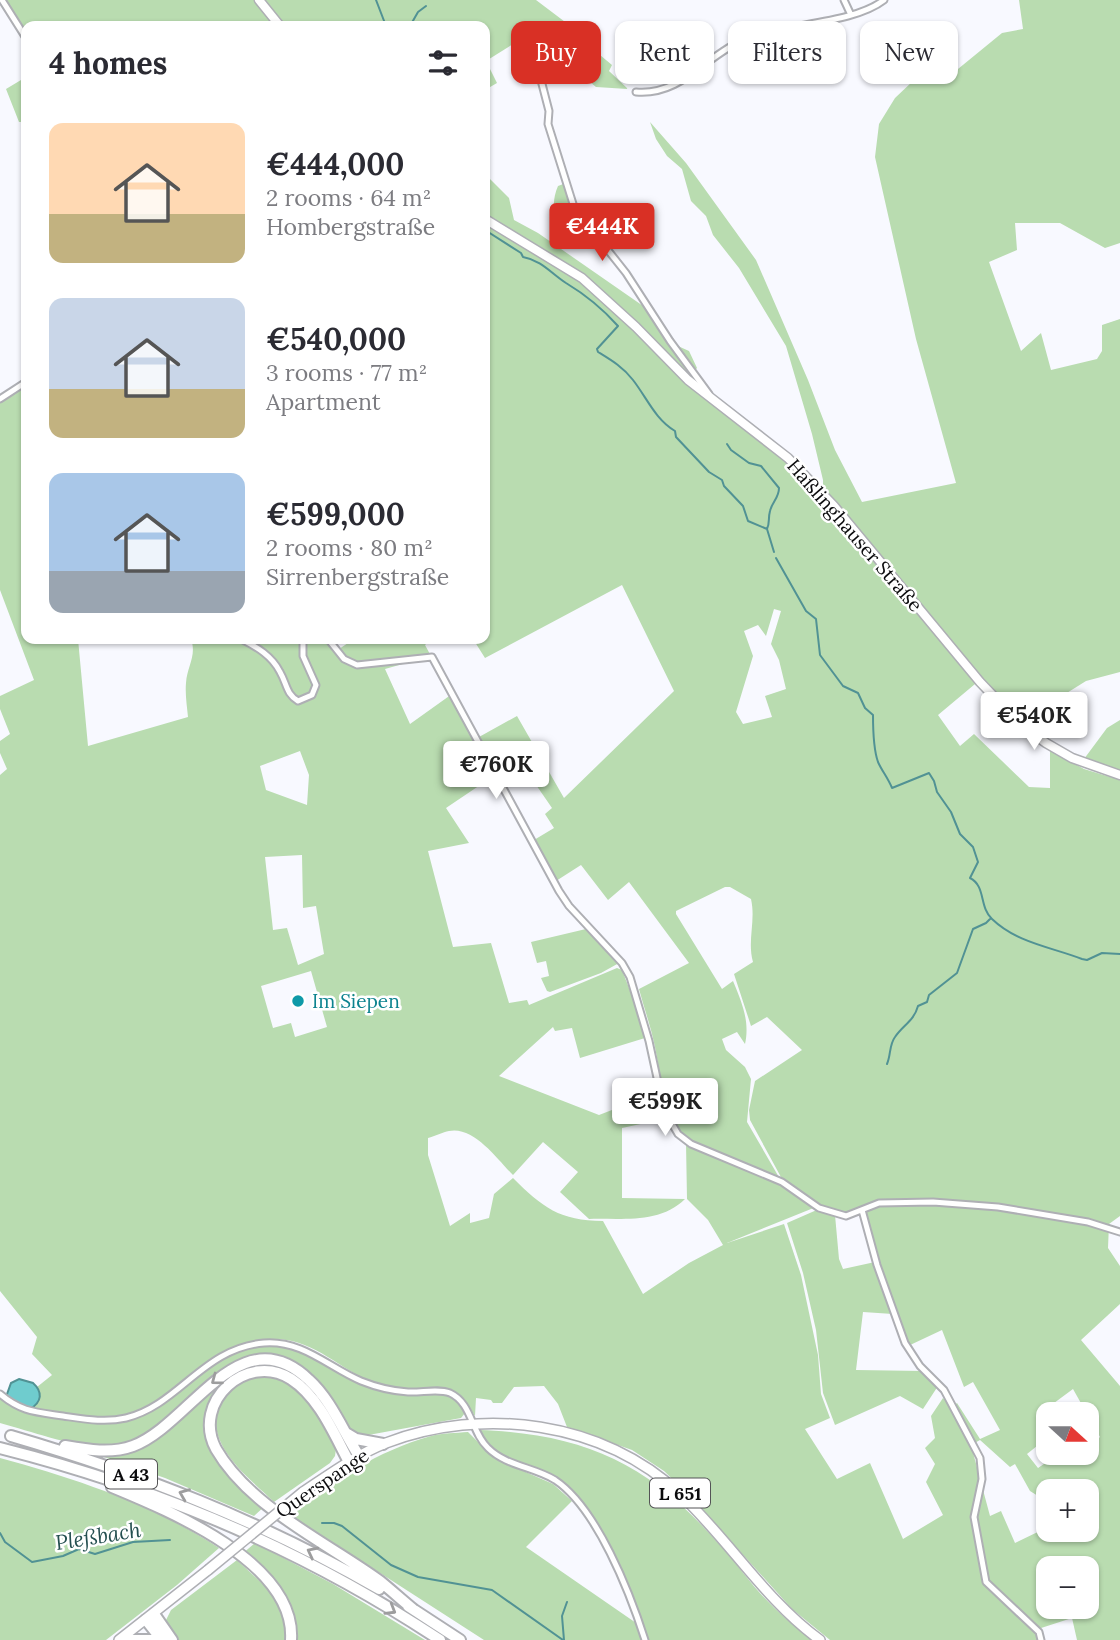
<!DOCTYPE html>
<meta charset="utf-8">
<style>
body{margin:0;font-family:Lora,serif;background:#f7f7f7;color:#2b2b33;height:100vh;display:flex;flex-direction:column;font-size:26px;white-space:nowrap}
*{box-sizing:border-box;margin:0}
p{font-size:23px;color:#7c7c81}
.icon{flex:none;width:38px;height:38px;fill:none;stroke:currentColor;stroke-width:2;stroke-linecap:round;stroke-linejoin:round}
.map{position:relative;flex:1;overflow:hidden}
.panel{position:absolute;left:21px;top:21px;width:469px;height:623px;display:flex;flex-direction:column;background:#fff;border-radius:14px;box-shadow:0 2px 5px #0004}
.panel>*{flex:none}
.guide{position:absolute;left:511px;top:21px;width:504px;height:63px;display:flex;gap:14px}
.needle{width:46px;rotate:111deg}
.tools{position:absolute;left:1036px;top:1402px;display:grid;gap:14px}
.tools a{display:grid;place-items:center;width:63px;height:63px;border-radius:14px;background:#fff;box-shadow:0 2px 5px #0004;font-size:35px}
.price{position:absolute;translate:-50% -60px;padding:0 16px;border-radius:7px;background:#fff;color:#222;font-size:23px;line-height:46px;filter:drop-shadow(0 2px 4px #0008)}
.price::after{content:'';position:absolute;left:50%;top:42px;width:21px;height:16px;margin-left:-10px;background:inherit;clip-path:polygon(0 0,100% 0,50% 100%)}
.price.active{background:#d93025;color:#fff}
ul{padding:0;list-style:none}
li{display:flex;align-items:center;gap:21px;height:175px;padding:0 28px}
li span{display:grid;place-items:center;flex:none;width:196px;height:140px;border-radius:14px;color:#555}
li>.icon{margin-inline-start:auto}
span .icon{width:84px;height:84px;fill:#fffc;stroke-width:1}
li b{font-size:30px}
h2{display:flex;justify-content:space-between;align-items:center;height:84px;padding:0 28px;font-size:30px}
.chip{padding:0 24px;border-radius:14px;background:#fff;box-shadow:0 2px 5px #0004;font-size:24px;line-height:63px}
.chip.active{background:#d93025;color:#fff}
.map>svg:first-child{display:block}
</style>
<div class="map">
<svg width="1120" height="1640" viewBox="0 0 1120 1640">
<rect width="100%" height="100%" fill="#f8f9ff"/>
<path fill="#b9dcb0" fill-rule="evenodd" d="M 4,0 L 536,0 L 585,37 L 594,50 L 612,65 L 609,71 L 628,89 L 596,87 L 551,50 L 543,50 L 538,60 L 532,59 L 513,44 L 486,61 L 497,83 L 485,90 L 485,26 L 26,26 L 26,36 Z
M 1019,0 L 1120,0 L 1120,243 L 1105,248 L 1060,223 L 1015,223 L 1017,250 L 989,262 L 1021,351 L 1041,333 L 1051,370 L 1097,359 L 1102,351 L 1102,325 L 1120,319 L 1120,672 L 1086,681 L 1022,721 L 981,679 L 938,715 L 960,746 L 974,734 L 1029,787 L 1050,788 L 1050,750 L 1084,769 L 1120,780 L 1120,1216 L 1109,1224 L 1108,1248 L 1120,1266 L 1120,1304 L 1081,1340 L 1120,1386 L 1120,1640 L 1077,1640 L 1072,1618 L 1038,1629 L 1040,1640 L 830,1640 L 792,1609 L 687,1493 L 664,1471 L 632,1450 L 567,1427 L 558,1404 L 544,1386 L 514,1387 L 502,1403 L 493,1403 L 491,1400 L 476,1398 L 475,1416 C 452,1377 423,1394 384,1386 C 351,1378 326,1349 292,1341 C 267,1335 236,1345 215,1358 C 241,1353 262,1342 289,1347 C 314,1351 335,1370 357,1381 C 368,1386 381,1388 393,1391 C 416,1397 456,1385 465,1413 L 461,1418 L 363,1436 L 355,1433 L 350,1428 C 341,1413 333,1397 321,1384 C 290,1347 242,1351 208,1380 C 184,1399 165,1431 135,1441 C 92,1456 42,1434 0,1423 L 0,1396 C 17,1410 31,1415 53,1417 L 30,1409 L 40,1399 L 37,1387 L 52,1375 L 32,1354 L 37,1337 L 0,1291 L 0,775 L 7,769 L 0,753 L 0,741 L 10,734 L 0,709 L 0,696 L 34,680 L 0,590 L 0,402 L 26,385 L 26,639 L 78,639 L 88,746 L 188,717 C 187,706 185,694 186,683 C 187,666 197,656 191,639 L 332,639 L 339,649 L 354,639 L 432,639 L 425,645 L 431,656 L 385,669 L 410,724 L 452,694 L 492,777 L 446,808 L 469,843 L 428,851 L 453,947 L 491,943 L 509,1003 L 527,1000 L 529,1005 L 617,968 L 622,970 L 636,1006 L 645,1038 L 580,1058 L 572,1028 L 555,1031 L 553,1027 L 499,1076 L 599,1115 L 656,1093 L 664,1119 L 622,1128 L 622,1198 L 685,1199 C 660,1224 622,1218 589,1219 L 560,1192 L 578,1172 L 543,1142 L 513,1175 C 497,1159 474,1126 449,1131 C 443,1132 435,1136 428,1138 L 428,1155 L 450,1226 L 470,1213 L 470,1223 L 489,1218 L 494,1194 L 513,1178 C 542,1207 560,1221 603,1221 L 643,1294 L 689,1263 L 723,1245 L 708,1220 L 687,1199 L 686,1143 L 781,1183 L 816,1207 L 727,1243 L 784,1224 L 801,1275 L 818,1355 L 821,1394 L 830,1418 L 805,1429 L 837,1479 L 870,1463 L 903,1539 L 943,1515 L 926,1482 L 935,1464 L 925,1448 L 935,1438 L 931,1416 L 943,1398 L 952,1407 L 957,1403 L 980,1439 L 1000,1430 L 973,1382 L 964,1387 L 942,1330 L 908,1346 L 896,1307 L 891,1304 L 863,1210 L 878,1202 L 845,1215 L 821,1207 L 782,1179 L 750,1120 L 749,1110 L 755,1081 L 802,1050 L 767,1017 L 751,1026 L 734,974 L 753,962 C 747,941 756,921 751,899 L 730,887 L 725,887 L 676,911 L 676,914 L 722,989 L 733,981 C 742,1003 750,1021 745,1044 L 737,1032 L 722,1039 L 726,1050 L 745,1067 L 751,1079 L 747,1122 L 780,1179 L 689,1141 C 661,1116 662,1081 655,1047 C 651,1027 644,1008 639,989 L 689,963 L 629,882 L 608,900 L 581,865 L 556,881 L 534,840 L 554,828 L 545,814 L 552,808 L 523,766 L 501,777 L 479,737 L 517,716 L 564,798 L 674,691 L 622,585 L 485,658 L 473,639 L 485,639 L 485,174 L 509,198 L 514,220 L 538,233 L 646,308 L 669,342 L 689,351 L 697,368 L 686,381 L 786,460 L 820,492 L 963,657 L 823,489 L 823,480 L 812,434 L 786,346 L 739,268 L 713,235 L 706,216 L 691,201 L 682,169 L 667,156 L 656,139 L 650,122 L 686,163 L 756,260 L 808,380 L 835,450 L 862,502 L 956,483 L 916,339 L 875,157 L 879,124 L 895,98 L 932,63 L 958,69 L 1002,33 L 1023,29 ZM 774,609 L 781,611 L 771,644 L 779,660 L 786,689 L 765,696 L 772,717 L 743,724 L 736,712 L 753,656 L 744,631 L 758,625 L 766,636 ZM 300,751 L 309,775 L 307,805 L 266,790 L 260,766 ZM 302,855 L 303,908 L 316,906 L 324,954 L 298,965 L 287,928 L 273,930 L 265,857 ZM 311,971 L 327,1027 L 295,1037 L 291,1023 L 273,1028 L 261,986 ZM 1073,1389 L 1100,1437 L 1087,1448 L 1087,1452 L 1081,1453 L 1068,1463 L 1060,1453 L 1038,1468 L 1027,1454 L 1047,1438 L 1050,1406 ZM 980,1440 L 1010,1467 L 1015,1464 L 1030,1491 L 1038,1496 L 1048,1522 L 1048,1491 L 1087,1491 L 1087,1530 L 1048,1530 L 1048,1527 L 1015,1543 L 1001,1511 L 990,1516 L 971,1445 ZM 1048,1568 L 1087,1568 L 1087,1606 L 1048,1606 Z
M 26,77 L 26,122 L 19,122 L 6,89 Z
M 566,183 L 578,225 L 577,230 L 570,233 L 566,228 L 555,230 L 554,226 L 558,222 C 552,211 553,197 558,186 Z
M 1120,720 L 1120,770 L 1084,759 L 1107,728 Z
M 586,929 L 619,963 L 601,973 L 550,992 L 547,991 L 541,978 L 549,976 L 546,961 L 537,963 L 531,942 Z
M 819,1209 L 835,1215 L 839,1259 L 843,1269 L 875,1262 L 893,1314 L 863,1312 L 856,1370 L 923,1371 L 938,1386 L 923,1409 L 900,1396 L 835,1425 L 823,1393 L 816,1330 L 803,1273 L 787,1223 Z
M 253,1364 L 275,1364 L 305,1379 L 348,1447 L 346,1448 L 309,1389 L 257,1367 L 239,1372 L 223,1384 L 210,1439 L 266,1505 L 254,1516 L 165,1478 L 95,1454 L 131,1450 L 209,1388 Z
M 267,1375 C 272,1377 278,1377 283,1379 C 307,1391 327,1424 336,1449 L 335,1456 L 330,1463 L 274,1502 C 247,1476 196,1439 224,1397 C 234,1382 250,1377 267,1375 Z
M 479,1430 C 584,1434 648,1463 718,1543 C 733,1559 745,1576 759,1592 C 775,1610 793,1625 811,1640 L 647,1640 C 630,1586 602,1518 558,1481 C 553,1477 545,1475 539,1472 C 512,1461 493,1456 479,1430 Z
M 468,1432 L 494,1458 L 553,1484 L 572,1501 L 526,1547 L 639,1625 L 643,1640 L 484,1640 L 290,1515 C 333,1481 377,1451 431,1436 C 442,1433 456,1433 468,1432 Z
M 0,1458 C 77,1479 152,1504 219,1548 L 177,1585 L 106,1640 L 0,1640 Z
M 255,1543 L 333,1584 L 425,1640 L 296,1640 C 297,1598 272,1579 242,1554 Z
M 237,1560 L 267,1588 L 285,1612 L 286,1640 L 179,1640 L 166,1620 L 171,1610 Z"/>
<path fill="#6fccce" stroke="#519294" stroke-width="2" d="M 19,1379 L 33,1383 C 43,1392 42,1402 30,1409 L 6,1397 L 11,1383 Z"/>
<g fill="none" stroke-linecap="round" stroke-linejoin="round">
<path stroke="#519294" stroke-width="2" d="M 376,0 L 386,26
M 410,26 L 418,12 L 426,6
M 485,230 L 521,253 L 523,257 C 541,260 552,274 566,283 C 586,295 602,308 618,326 L 597,349 L 598,352 C 611,360 623,367 633,380 C 647,398 655,419 675,431 L 676,437 L 709,472 L 722,480 L 724,486 L 743,506 L 748,521 L 767,529 L 774,552
M 727,444 L 731,450 L 749,463 L 761,466 L 779,488 C 779,498 772,502 770,511 C 768,518 770,523 767,529
M 776,558 L 806,611 L 816,619 L 820,655 L 843,686 L 858,693 L 865,708 L 873,715 C 873,729 873,748 878,762 C 882,771 888,778 892,788 L 929,773 L 934,781 L 937,792 L 951,812 L 960,834 L 973,847 L 978,862 L 970,878 C 986,886 979,907 992,919 C 1017,943 1051,947 1082,959 L 1087,960 L 1102,953 L 1120,954
M 887,1064 C 891,1055 889,1045 895,1037 C 903,1025 914,1021 918,1006 L 927,1002 L 929,995 L 957,973 L 973,929 L 986,923 L 990,919
M 322,1523 L 334,1523 L 342,1526 L 391,1565 L 418,1577 L 492,1590 L 563,1640
M 0,1533 L 5,1542 L 32,1562 L 63,1556 L 79,1549 L 95,1554 L 133,1542 L 170,1540
M 564,1640 L 562,1616 L 567,1602"/>
<g stroke="#aeafb4" stroke-width="9">
<path id="street" d="M 2,0 L 26,38
M 844,0 L 851,15
M 539,51 L 535,57 L 549,111 L 548,124 L 579,223 L 603,244 L 626,273 L 670,341 L 709,394
M 636,92 C 682,96 706,55 745,39 C 786,23 853,24 884,0
M 0,399 L 26,382
M 241,639 C 257,647 272,656 280,672 C 287,684 286,694 298,701 L 312,695 L 316,685 L 303,656 L 303,639
M 328,639 L 344,659 L 357,665 L 432,657 L 559,891 L 569,906 L 622,963 L 630,977 L 649,1041 L 664,1110 L 678,1134 L 691,1144 L 782,1182 L 819,1208 L 846,1216 L 879,1203 L 933,1202 L 998,1207 L 1088,1222 L 1120,1232
M 862,1210 L 877,1265 L 905,1343 L 920,1366 L 944,1390 L 980,1458 L 982,1479 L 974,1517 L 986,1582 L 1039,1632 L 1041,1640
M 0,1394 C 21,1412 36,1412 63,1416 C 84,1419 105,1423 126,1418 C 179,1405 203,1348 264,1343 C 303,1340 328,1367 361,1381 C 376,1387 392,1391 408,1392 C 421,1393 438,1388 450,1393 C 472,1403 471,1432 488,1448 C 506,1466 534,1467 555,1480 C 597,1508 630,1593 645,1640"/>
</g>
<g stroke="#aeafb4" stroke-width="11">
<path id="secondary" d="M 259,0 L 280,26
M 485,219 L 582,278 L 636,327 L 688,380 L 788,458 L 834,506 L 980,682 L 1020,724 L 1046,743 L 1072,758 L 1120,775"/>
</g>
<g stroke="#aeafb4" stroke-width="12">
<path id="primary" d="M 303,1492 C 330,1474 356,1455 386,1443 C 483,1406 603,1421 680,1494 C 729,1540 765,1600 820,1640
M 119,1640 L 208,1570"/>
</g>
<g stroke="#aeafb4" stroke-width="14">
<path id="highway" d="M 346,1433 L 356,1439 L 383,1444
M 11,1436 C 141,1474 261,1521 379,1589
M 65,1446 C 88,1450 111,1454 133,1446 C 190,1425 240,1314 309,1380 C 331,1400 343,1431 359,1456
M 0,1448 C 155,1487 306,1551 440,1640
M 349,1462 C 334,1434 319,1397 291,1379 C 247,1351 191,1402 216,1449 C 250,1508 328,1543 381,1582 C 392,1591 403,1601 414,1610
M 112,1487 C 170,1511 296,1563 291,1640
M 408,1606 L 460,1640
M 154,1614 L 172,1640
M 146,1620 L 162,1640
M 126,1640 L 155,1640"/>
</g>
<use href="#street" stroke="#fff" stroke-width="5"/>
<use href="#secondary" stroke="#fff" stroke-width="8"/>
<use href="#primary" stroke="#fff" stroke-width="9"/>
<use href="#highway" stroke="#fff" stroke-width="10"/>
<g stroke="#aeafb4" stroke-width="12" stroke-linecap="butt">
<path id="primary-bridge" d="M 208,1570 L 303,1492"/>
</g>
<use href="#primary-bridge" stroke="#fff" stroke-width="9"/>
</g>
<defs><path id="oneway-chevron" d="M-2-3.5L2.5 0L-2 3.5" fill="none" stroke-width="1.6" stroke-linecap="round" stroke-linejoin="round" transform="scale(1.75)"/></defs>
<g stroke="#9d9d9e">
<use href="#oneway-chevron" transform="translate(216 1380) rotate(143)"/>
<use href="#oneway-chevron" transform="translate(184 1494) rotate(-158)"/>
<use href="#oneway-chevron" transform="translate(312 1552) rotate(-153)"/>
<use href="#oneway-chevron" transform="translate(391 1610) rotate(31)"/>
</g>
<circle fill="#0f9aa8" stroke="#fff" stroke-width="2.5" cx="298" cy="1001" r="7"/>
<g text-anchor="middle" dominant-baseline="central" stroke-width="5" stroke-linejoin="round" paint-order="stroke">
<g fill="#fff" stroke="#545456" stroke-width="2">
<rect x="105" y="1459.5" width="52" height="29" rx="5"/>
<rect x="650" y="1478.5" width="60" height="29" rx="5"/>
</g>
<g font-size="18" font-weight="bold" fill="#0b0b0d">
<text x="131" y="1474">A 43</text>
<text x="680" y="1493">L 651</text>
</g>
<g font-size="19" fill="#0b0b0d" stroke="#fff">
<text transform="translate(855 535) rotate(49)">Haßlinghauser Straße</text>
<text transform="translate(322 1483) rotate(-34)">Querspange</text>
</g>
<g font-size="19" fill="#0d838f" stroke="#fff" text-anchor="start">
<text x="312" y="1001">Im Siepen</text>
</g>
<g font-size="21" font-style="italic" fill="#244f50" stroke="#fff">
<text transform="translate(98 1536) rotate(-9)">Pleßbach</text>
</g>
</g>
</svg>
<div class="tools">
<a><svg class="needle" viewBox="-14 -14 28 28"><path d="M0-13l5 13h-10z" fill="#e53935"/><path d="M0 13l5-13h-10z" fill="#7c7c81"/></svg></a>
<a>+</a>
<a>−</a>
</div>
<b class="price active" style="left:602px;top:263px">€444K</b>
<b class="price" style="left:1034px;top:752px">€540K</b>
<b class="price" style="left:496px;top:801px">€760K</b>
<b class="price" style="left:665px;top:1138px">€599K</b>
<div class="guide">
<a class="chip active">Buy</a>
<a class="chip">Rent</a>
<a class="chip">Filters</a>
<a class="chip">New</a>
</div>
<section class="panel">
<h2>4 homes<svg class="icon" aria-label="filters" viewBox="0 0 24 24"><path d="M4 7h16M4 17h16"/><circle cx="9" cy="7" r="2"/><circle cx="15" cy="17" r="2"/></svg></h2>
<ul>
<li><span style="background:linear-gradient(#ffd9b3 65%,#c2b280 0)"><svg class="icon" aria-label="home" viewBox="0 0 24 24"><path d="M3 11l9-7 9 7M6 9v11h12V9"/></svg></span><div><b>€444,000</b><p>2 rooms · 64 m²</p><p>Hombergstraße</p></div></li>
<li><span style="background:linear-gradient(#c9d6e8 65%,#c2b280 0)"><svg class="icon" aria-label="home" viewBox="0 0 24 24"><path d="M3 11l9-7 9 7M6 9v11h12V9"/></svg></span><div><b>€540,000</b><p>3 rooms · 77 m²</p><p>Apartment</p></div></li>
<li><span style="background:linear-gradient(#a9c7e8 70%,#9aa5b1 0)"><svg class="icon" aria-label="home" viewBox="0 0 24 24"><path d="M3 11l9-7 9 7M6 9v11h12V9"/></svg></span><div><b>€599,000</b><p>2 rooms · 80 m²</p><p>Sirrenbergstraße</p></div></li>
</ul>
</section>
</div>
